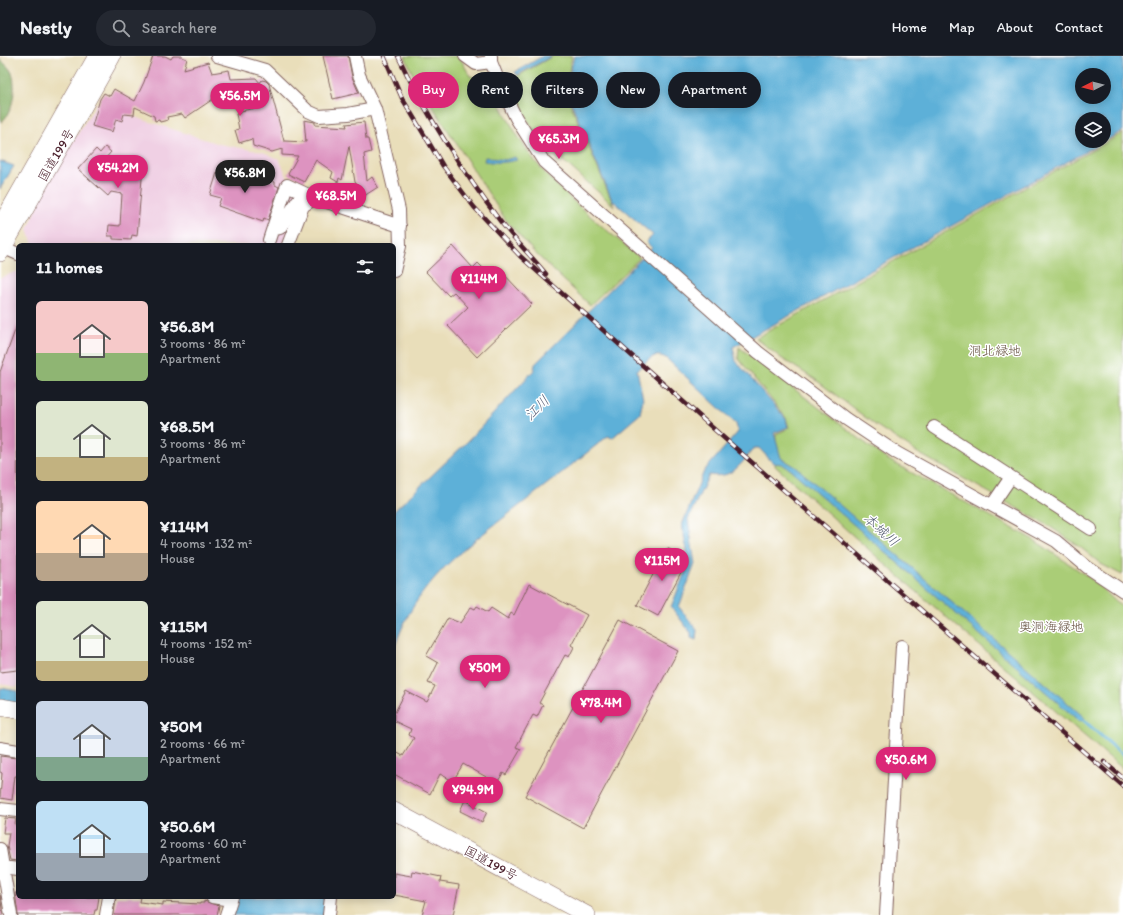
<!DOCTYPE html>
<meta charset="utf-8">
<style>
body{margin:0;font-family:Itim,"Klee One",sans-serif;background:#242831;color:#f1f3f6;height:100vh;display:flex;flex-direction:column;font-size:15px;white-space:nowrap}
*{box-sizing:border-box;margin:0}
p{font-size:13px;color:#9ea1a6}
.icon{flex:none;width:22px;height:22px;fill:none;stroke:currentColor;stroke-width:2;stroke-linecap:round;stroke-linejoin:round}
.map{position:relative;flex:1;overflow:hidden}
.side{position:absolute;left:16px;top:187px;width:380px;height:656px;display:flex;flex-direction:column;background:#171b24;border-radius:6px;box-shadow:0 2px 10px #0003}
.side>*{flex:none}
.banner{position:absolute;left:408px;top:16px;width:380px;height:36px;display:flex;gap:8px}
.needle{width:26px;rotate:264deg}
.tools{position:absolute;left:1075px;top:12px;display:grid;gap:8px}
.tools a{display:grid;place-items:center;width:36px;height:36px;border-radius:50%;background:#171b24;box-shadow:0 2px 10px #0003;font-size:20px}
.price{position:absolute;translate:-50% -34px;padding:0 9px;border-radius:14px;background:#db2777;color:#fff;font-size:13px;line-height:26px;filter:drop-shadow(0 1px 2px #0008)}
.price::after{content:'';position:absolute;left:50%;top:24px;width:12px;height:9px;margin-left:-6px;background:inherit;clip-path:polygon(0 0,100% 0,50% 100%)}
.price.selected{background:#222;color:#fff}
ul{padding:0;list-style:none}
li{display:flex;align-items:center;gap:12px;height:100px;padding:0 20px}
li span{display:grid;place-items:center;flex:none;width:112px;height:80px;border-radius:6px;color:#555}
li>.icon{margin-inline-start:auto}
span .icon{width:48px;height:48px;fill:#fffc;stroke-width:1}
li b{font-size:17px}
h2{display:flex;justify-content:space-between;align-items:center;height:48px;padding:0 20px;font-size:17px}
.chip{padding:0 14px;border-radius:18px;background:#171b24;box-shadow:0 2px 10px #0003;font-size:14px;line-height:36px}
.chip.selected{background:#db2777;color:#fff}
header{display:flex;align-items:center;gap:24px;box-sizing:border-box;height:56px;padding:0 20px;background:#171b24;border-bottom:1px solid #363941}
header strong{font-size:19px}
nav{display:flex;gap:22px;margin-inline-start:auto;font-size:14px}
.search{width:280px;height:36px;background:#242831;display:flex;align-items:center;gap:10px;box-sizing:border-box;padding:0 14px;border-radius:22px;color:#9ea1a6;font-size:15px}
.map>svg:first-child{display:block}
</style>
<header>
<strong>Nestly</strong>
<div class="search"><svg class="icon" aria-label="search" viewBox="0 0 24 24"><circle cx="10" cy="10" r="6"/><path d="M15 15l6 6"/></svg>Search here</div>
<nav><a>Home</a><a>Map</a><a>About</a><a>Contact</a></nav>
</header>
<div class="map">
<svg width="1123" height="859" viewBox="0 0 1123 859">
<rect width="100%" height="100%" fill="#fff"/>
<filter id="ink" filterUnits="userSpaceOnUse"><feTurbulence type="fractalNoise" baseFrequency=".025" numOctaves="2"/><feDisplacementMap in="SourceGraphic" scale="8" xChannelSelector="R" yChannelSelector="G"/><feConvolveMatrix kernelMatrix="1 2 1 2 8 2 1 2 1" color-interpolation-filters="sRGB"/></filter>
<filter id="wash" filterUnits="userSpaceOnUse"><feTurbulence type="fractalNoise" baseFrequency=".012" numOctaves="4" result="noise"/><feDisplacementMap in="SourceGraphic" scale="16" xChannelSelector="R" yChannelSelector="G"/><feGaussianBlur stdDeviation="0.9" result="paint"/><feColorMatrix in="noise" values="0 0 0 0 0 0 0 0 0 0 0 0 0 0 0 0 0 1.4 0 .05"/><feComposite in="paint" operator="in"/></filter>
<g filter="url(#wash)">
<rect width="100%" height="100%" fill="#e9deba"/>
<path fill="#f0d0e4" d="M 97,47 L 125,58 L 219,88 L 263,96 L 279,103 L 289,125 L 305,132 L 283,189 L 33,189 L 28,173 L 50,122 Z
M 18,215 L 18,631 L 0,628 L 0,222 Z"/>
<path fill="#aacd77" stroke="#7a7651" d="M 405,0 L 459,0 L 470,20 L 490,27 C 505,59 522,92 546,118 C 575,149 608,175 640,202 L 590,249 L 535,197 L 505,163 L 415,23 Z
M 553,0 L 572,0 L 565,35 L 614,150 L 542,86 L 525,60 L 509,25 Z
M 1123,77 L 1123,518 L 1122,519 L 1101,508 L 1080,491 L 1049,470 L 918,397 L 874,368 L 816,324 L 781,302 L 756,282 Z
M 739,291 L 885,402 L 1034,484 L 1090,522 L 1123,552 L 1123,713 L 895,517 L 775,410 L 776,378 L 789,372 L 786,362 L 738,302 Z"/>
<path fill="#87b068" stroke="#68684a" d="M 0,3 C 4,7 10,12 12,17 C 17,31 13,58 1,66 Z"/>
<path fill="#5db0d8" stroke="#546882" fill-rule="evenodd" d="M 543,0 L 552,0 L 517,19 L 515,16 Z
M 574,0 L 1123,0 L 1123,75 L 733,291 L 736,305 L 786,363 L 788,371 L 774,377 L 781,402 L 796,411 L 1085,662 L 1080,666 L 791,414 L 782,408 L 773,407 L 759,392 L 754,392 C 740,409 733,423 709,419 L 688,463 L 695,508 L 679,551 L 697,574 L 696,584 L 691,582 L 691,577 L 671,551 L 689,506 L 682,469 L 704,415 L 738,376 L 736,368 L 666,302 C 653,295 647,306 637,314 L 643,343 L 640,358 L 612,382 L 608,380 C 579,403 549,427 519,450 C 466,491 414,526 394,594 L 394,455 L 468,385 L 534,314 L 535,308 L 652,192 L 646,186 L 653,179 L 612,144 L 566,34 ZM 1082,19 L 1104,19 L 1104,41 L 1082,41 ZM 1082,63 L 1104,63 L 1104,85 L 1082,85 Z
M 485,101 L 505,104 L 515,101 L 517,104 C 505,107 496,107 484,105 Z
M 0,105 L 14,110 L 0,133 Z
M 0,632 L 18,635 L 18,648 L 0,645 Z
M 236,841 L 326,841 L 324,859 L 230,859 Z"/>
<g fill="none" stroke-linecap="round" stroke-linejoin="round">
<path stroke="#5db0d8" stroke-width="3" d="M 1081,662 L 1123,699"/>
</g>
<g id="blocks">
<path fill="#dd93c0" d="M 153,0 L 165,0 L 171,3 L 173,0 L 183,0 L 182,1 L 187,3 L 184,13 L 208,6 L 212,17 L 229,14 L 231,23 L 256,22 L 260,27 L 262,24 L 266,25 L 269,28 L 284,85 L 306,86 L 304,64 L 315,66 L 315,69 L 347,71 L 346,68 L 364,66 L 366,83 L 368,83 L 371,96 L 364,98 L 367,125 L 372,121 L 378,131 L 364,140 L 355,126 L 349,90 L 342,124 L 339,122 L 338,126 L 331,122 L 333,116 L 316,104 L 304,126 L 288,118 L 298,100 L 282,99 L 282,93 L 272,96 L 253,90 L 252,83 L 239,87 L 235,74 L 239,73 L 236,58 L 241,57 L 241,55 L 256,52 L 252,37 L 241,38 L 241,35 L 222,37 L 185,62 L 182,58 L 167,61 L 168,64 L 160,66 L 159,64 L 155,65 L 154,60 L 135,51 L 134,59 L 124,58 L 122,65 L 116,63 L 112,76 L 92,70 L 100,43 L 104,37 L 110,40 L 114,33 L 135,45 L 144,26 Z
M 323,0 L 348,0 L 352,21 L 359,37 L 333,43 Z
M 541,26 L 548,30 L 543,37 L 537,33 Z
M 105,91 L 111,96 L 104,104 L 140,106 L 139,111 L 143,111 L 137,180 L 132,179 L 131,184 L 113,183 L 113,180 L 108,180 L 109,169 L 120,170 L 122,138 L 111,136 L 108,140 L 78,113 L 96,93 L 100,97 Z
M 229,111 L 275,126 L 275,129 L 279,131 L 268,164 L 264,162 L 263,166 L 218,150 L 221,142 L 210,139 L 217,117 L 227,120 Z
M 453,190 L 473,212 L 478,207 L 494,223 L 502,216 L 532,248 L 477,301 L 448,270 L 468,251 L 454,236 L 449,240 L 426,216 Z
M 17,269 L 18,614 L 0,616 L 0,316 Z
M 667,492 L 688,503 L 658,560 L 637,549 Z
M 529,528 L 587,559 L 571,589 L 574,591 L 569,601 L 565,599 L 539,647 L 543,649 L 537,661 L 533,659 L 516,691 L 521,693 L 506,719 L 503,717 L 497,727 L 463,708 L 453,725 L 440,718 L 430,738 L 394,718 L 394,695 L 403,700 L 414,682 L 409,679 L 411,673 L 394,665 L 394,658 L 406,635 L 427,646 L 435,630 L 428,627 L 438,607 L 426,600 L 448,562 L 460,567 L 471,551 L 475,553 L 477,550 L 488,556 L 491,552 L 508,563 L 511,557 L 514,559 Z
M 620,564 L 678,595 L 583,772 L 525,740 Z
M 0,700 L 17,702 L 18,720 L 15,720 L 12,744 L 0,742 L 2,717 L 0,716 Z
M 465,744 L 487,756 L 482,766 L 460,755 Z
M 5,762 L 16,763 L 15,769 L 18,770 L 17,805 L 10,804 L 7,790 L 9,777 L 3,777 Z
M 412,815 L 441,821 L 440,826 L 459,829 L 453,859 L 422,859 L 426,845 L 394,839 L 394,817 L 411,820 Z
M 15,837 L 18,837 L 18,841 L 99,841 L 97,854 L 95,854 L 94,859 L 18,859 Z
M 0,839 L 3,859 L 0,859 Z
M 116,841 L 141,841 L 140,846 L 163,849 L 163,846 L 200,848 L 200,847 L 204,847 L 204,845 L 219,850 L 217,859 L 114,859 Z"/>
</g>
</g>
<g filter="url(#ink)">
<use href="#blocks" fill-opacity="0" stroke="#82625d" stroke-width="1"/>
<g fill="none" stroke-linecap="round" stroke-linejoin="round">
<g stroke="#82625d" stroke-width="14">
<path id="minor" d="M 217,0 L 265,14 L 308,55 L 319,60 L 348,58 L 375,53
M 355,0 L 359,19 L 375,53 L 399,154 L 400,190 L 394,215
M 465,0 L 476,8 L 491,6
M 491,0 L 491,6 L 501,31 L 516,62 L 544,106 L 758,296 L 846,363 L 897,397 L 1056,485 L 1087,511 L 1123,535
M 273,173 L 280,172 L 298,144 L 306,143
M 269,184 L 287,129 L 315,142
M 288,189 L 303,150 L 315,142 L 400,170
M 0,190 L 18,198
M 934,371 L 1011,421
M 992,449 L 1011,421 L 1091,473
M 0,692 L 18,695
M 0,753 L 18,755
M 0,793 L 11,859
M 2,811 L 18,813
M 212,841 L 231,844
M 106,859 L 109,841
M 226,859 L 232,841
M 329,859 L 331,841
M 886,859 L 902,590"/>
</g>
<g stroke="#82625d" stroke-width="18">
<path id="highway" d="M 0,171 L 97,0
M 0,197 L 112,0
M 0,651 L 18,654
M 394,755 L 587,859"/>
</g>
<use href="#minor" stroke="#fff" stroke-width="12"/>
<use href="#highway" stroke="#fff" stroke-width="17"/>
<g stroke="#4a1f2b" stroke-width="4.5">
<path id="rail" d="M 384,0 L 402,42 L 443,110 L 474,151 L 520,200 L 724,382 L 1123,730
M 398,0 C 423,54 464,117 500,165 C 514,183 531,200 546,218
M 1104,706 L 1123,722"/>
</g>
<use href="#rail" stroke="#fff" stroke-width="3" stroke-dasharray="9" stroke-linecap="butt"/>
</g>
</g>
<g text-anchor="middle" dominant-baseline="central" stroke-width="3" stroke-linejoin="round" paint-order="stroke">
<g font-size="13" fill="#4a1f2b" stroke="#fff">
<text transform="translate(56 99) rotate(-60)">国道199号</text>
<text transform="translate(491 807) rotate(28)">国道199号</text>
</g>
<g font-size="13" fill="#675342" stroke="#fff">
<text x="995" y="294">洞北緑地</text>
<text x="1051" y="570">奥洞海緑地</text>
</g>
<g font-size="14" font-style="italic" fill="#525970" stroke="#fff">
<text transform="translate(537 352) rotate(-45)">江川</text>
<text transform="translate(881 474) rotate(41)">本城川</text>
</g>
</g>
</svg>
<div class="tools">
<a><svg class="needle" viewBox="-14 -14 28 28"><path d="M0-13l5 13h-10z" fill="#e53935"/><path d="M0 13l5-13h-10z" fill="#9ea1a6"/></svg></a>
<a><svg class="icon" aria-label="layers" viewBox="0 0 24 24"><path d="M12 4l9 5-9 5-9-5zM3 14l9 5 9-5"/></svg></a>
</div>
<b class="price" style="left:240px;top:61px">¥56.5M</b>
<b class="price" style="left:559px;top:104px">¥65.3M</b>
<b class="price" style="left:118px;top:133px">¥54.2M</b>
<b class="price selected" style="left:245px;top:138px">¥56.8M</b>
<b class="price" style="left:336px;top:161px">¥68.5M</b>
<b class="price" style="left:479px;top:244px">¥114M</b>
<b class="price" style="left:662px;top:526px">¥115M</b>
<b class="price" style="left:485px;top:633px">¥50M</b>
<b class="price" style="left:601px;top:668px">¥78.4M</b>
<b class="price" style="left:906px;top:725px">¥50.6M</b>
<b class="price" style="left:473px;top:755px">¥94.9M</b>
<div class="banner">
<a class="chip selected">Buy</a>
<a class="chip">Rent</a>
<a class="chip">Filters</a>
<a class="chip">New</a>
<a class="chip">Apartment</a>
</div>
<section class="side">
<h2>11 homes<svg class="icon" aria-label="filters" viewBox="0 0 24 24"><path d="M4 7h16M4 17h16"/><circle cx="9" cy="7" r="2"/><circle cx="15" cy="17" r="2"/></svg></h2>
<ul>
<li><span style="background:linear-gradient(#f6c9c9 65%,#8fb573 0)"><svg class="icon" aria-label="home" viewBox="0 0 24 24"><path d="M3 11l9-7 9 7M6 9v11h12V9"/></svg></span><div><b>¥56.8M</b><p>3 rooms · 86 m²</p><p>Apartment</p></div></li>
<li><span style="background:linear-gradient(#dfe7d0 70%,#c2b280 0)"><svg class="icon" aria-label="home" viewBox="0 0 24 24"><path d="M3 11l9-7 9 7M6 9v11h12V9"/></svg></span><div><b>¥68.5M</b><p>3 rooms · 86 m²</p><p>Apartment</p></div></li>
<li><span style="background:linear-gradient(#ffd9b3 65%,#b9a48a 0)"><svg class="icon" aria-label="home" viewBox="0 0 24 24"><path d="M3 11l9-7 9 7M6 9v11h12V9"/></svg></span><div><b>¥114M</b><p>4 rooms · 132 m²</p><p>House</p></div></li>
<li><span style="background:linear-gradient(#dfe7d0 75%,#c2b280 0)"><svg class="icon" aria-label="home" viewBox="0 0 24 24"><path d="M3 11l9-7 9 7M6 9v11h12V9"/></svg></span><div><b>¥115M</b><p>4 rooms · 152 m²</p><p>House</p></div></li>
<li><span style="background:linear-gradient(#c9d6e8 70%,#7fa58c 0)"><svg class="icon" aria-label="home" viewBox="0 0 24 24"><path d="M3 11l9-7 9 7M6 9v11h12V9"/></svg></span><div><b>¥50M</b><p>2 rooms · 66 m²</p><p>Apartment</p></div></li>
<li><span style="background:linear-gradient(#bfe0f5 65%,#9aa5b1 0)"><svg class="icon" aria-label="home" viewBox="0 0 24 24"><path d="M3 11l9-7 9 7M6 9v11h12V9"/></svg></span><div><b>¥50.6M</b><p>2 rooms · 60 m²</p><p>Apartment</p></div></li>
</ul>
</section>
</div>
